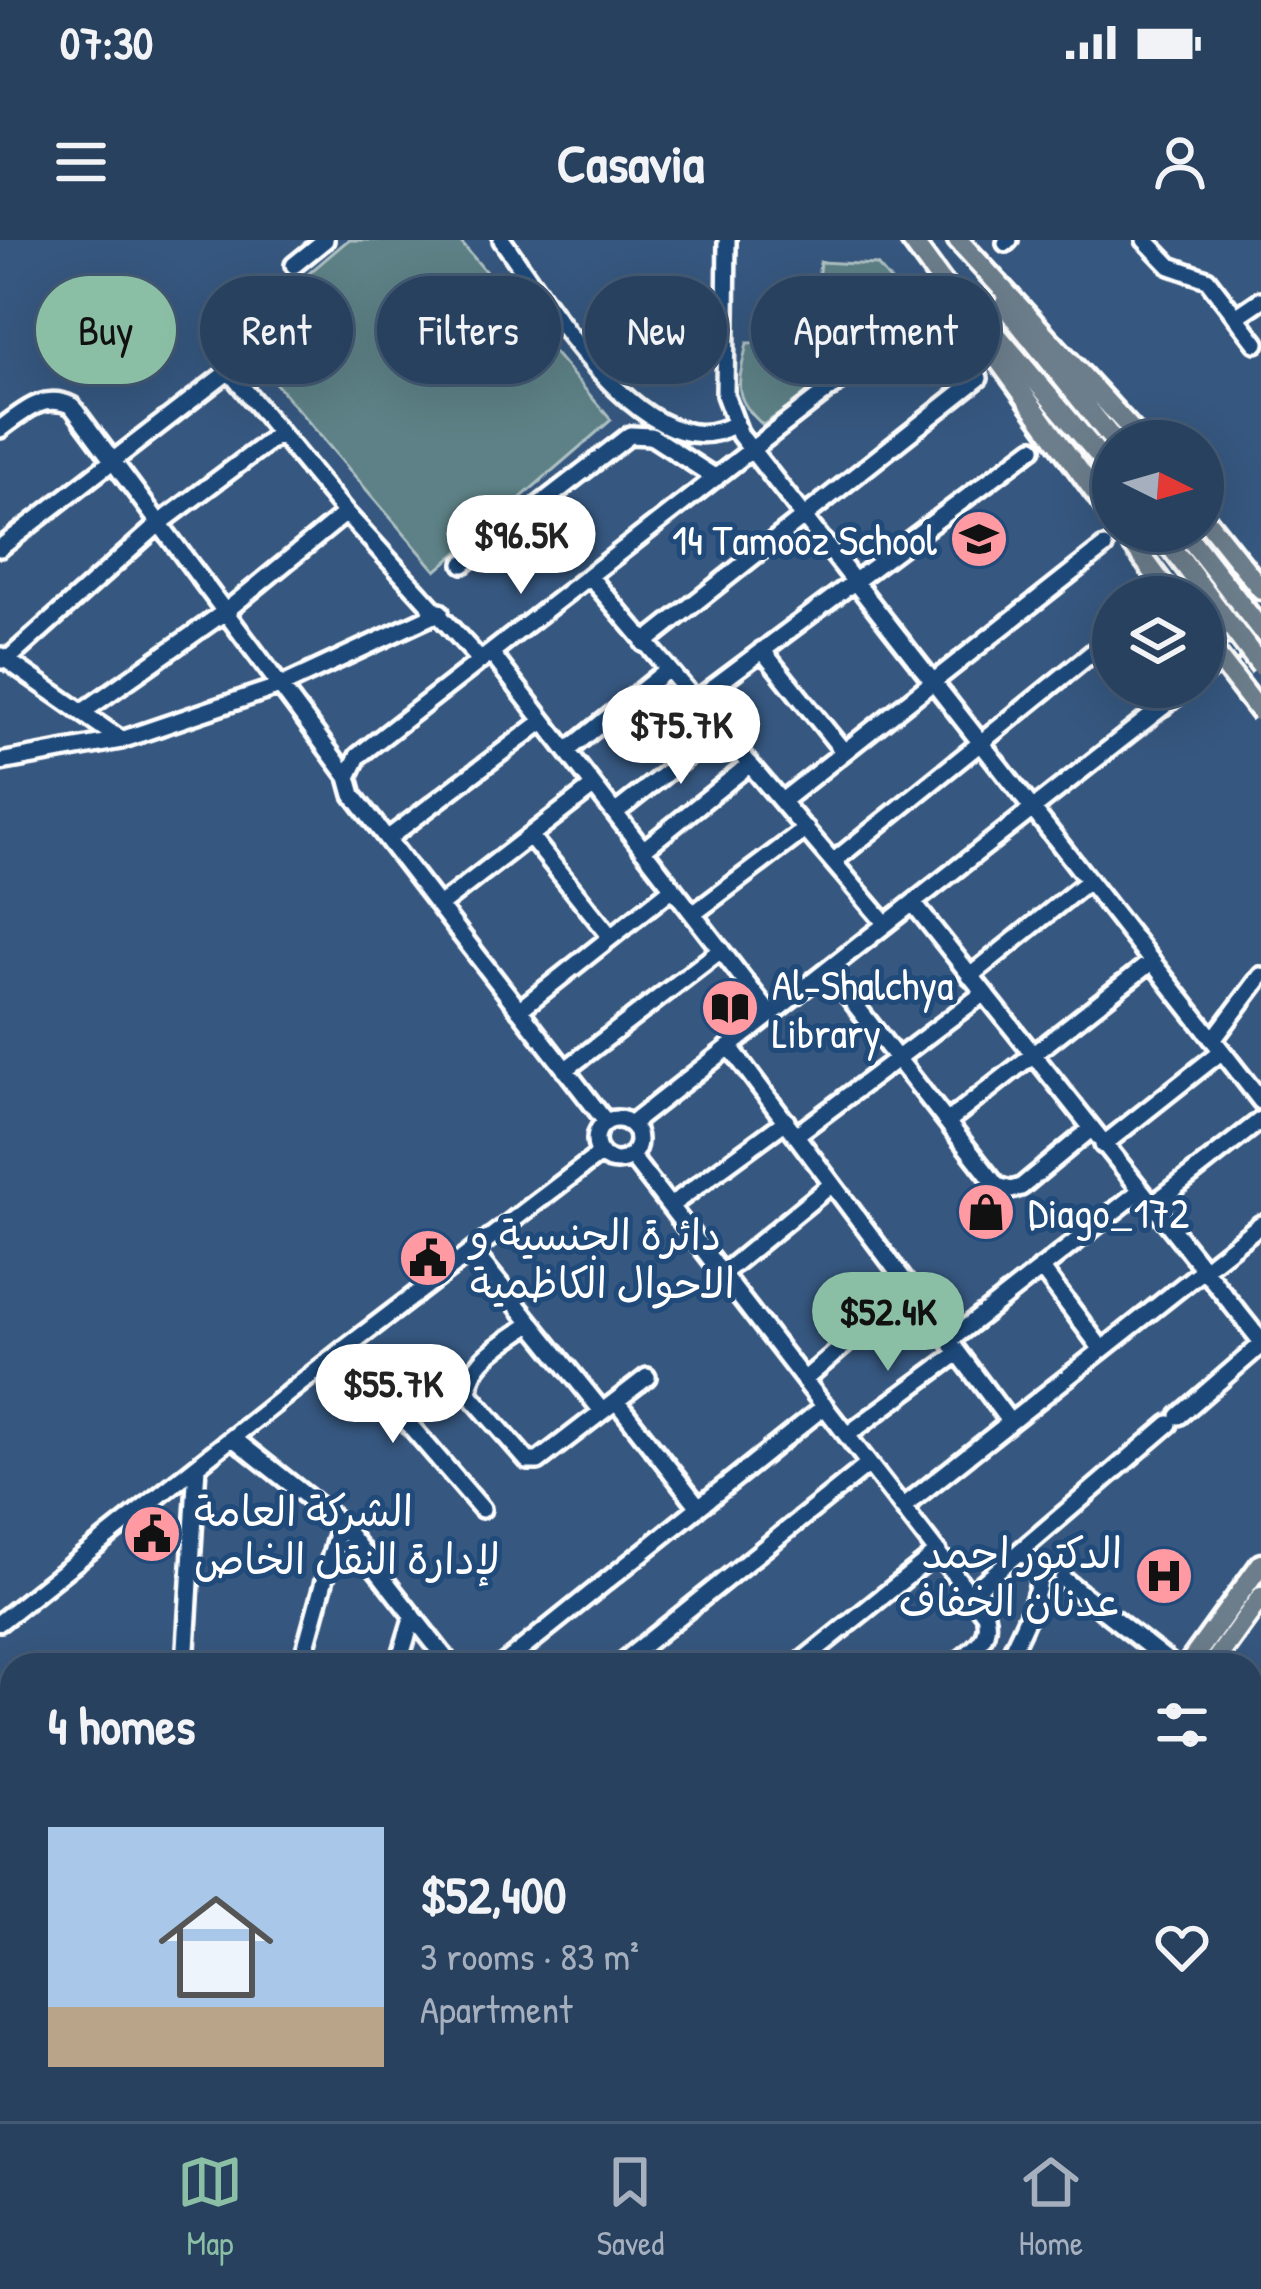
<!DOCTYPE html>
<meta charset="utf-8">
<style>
body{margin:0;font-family:"Patrick Hand","Playpen Sans Arabic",sans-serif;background:#344c68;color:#f1f3f6;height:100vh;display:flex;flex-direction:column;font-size:45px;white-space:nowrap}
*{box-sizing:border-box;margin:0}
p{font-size:39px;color:#a5afbd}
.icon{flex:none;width:66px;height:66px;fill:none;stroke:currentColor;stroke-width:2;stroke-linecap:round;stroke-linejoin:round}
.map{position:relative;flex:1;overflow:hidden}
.details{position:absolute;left:0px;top:1413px;width:1263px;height:468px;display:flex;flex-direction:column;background:#28415f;border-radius:36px 36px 0 0;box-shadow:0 12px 48px #0002,0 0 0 3px #445a74}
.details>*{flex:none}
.hud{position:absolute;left:36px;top:36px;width:1191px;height:108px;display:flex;gap:24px}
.needle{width:78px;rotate:95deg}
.fabs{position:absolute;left:1092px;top:180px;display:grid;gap:24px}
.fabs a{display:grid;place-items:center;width:132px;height:132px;border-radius:50%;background:#28415f;box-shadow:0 12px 48px #0002,0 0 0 3px #445a74;font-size:60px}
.price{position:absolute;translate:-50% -102px;padding:0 27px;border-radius:42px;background:#fff;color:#222;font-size:39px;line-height:78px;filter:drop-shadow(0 3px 6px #0008)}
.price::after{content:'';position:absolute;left:50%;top:72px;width:36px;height:27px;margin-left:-18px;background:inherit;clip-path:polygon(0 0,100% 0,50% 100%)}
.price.current{background:#8abfa5;color:#111}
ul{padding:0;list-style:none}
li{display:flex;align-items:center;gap:36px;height:300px;padding:0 48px}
li span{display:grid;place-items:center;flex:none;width:336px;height:240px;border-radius:0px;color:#555}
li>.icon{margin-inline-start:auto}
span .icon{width:144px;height:144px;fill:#fffc;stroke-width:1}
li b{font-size:51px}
h2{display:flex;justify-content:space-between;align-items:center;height:144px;padding:0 48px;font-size:51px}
.chip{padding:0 42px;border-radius:54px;background:#28415f;box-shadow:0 12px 48px #0002,0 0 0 3px #445a74;font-size:42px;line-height:108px}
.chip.current{background:#8abfa5;color:#111}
.status{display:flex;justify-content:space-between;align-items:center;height:84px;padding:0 60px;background:#28415f;direction:ltr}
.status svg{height:33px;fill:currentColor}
header{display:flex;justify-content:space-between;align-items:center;height:156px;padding:0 48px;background:#28415f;font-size:54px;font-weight:700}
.tab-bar{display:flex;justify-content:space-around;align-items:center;height:168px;border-top:3px solid #445a74;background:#28415f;font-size:33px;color:#a5afbd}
.tab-bar a{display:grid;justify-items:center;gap:6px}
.tab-bar .current{color:#8abfa5}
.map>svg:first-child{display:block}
</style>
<div class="status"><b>07:30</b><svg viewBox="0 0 49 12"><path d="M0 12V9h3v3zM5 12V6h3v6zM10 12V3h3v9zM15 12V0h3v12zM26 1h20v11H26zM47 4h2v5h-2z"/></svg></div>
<header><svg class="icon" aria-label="menu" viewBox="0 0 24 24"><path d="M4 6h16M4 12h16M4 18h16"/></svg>Casavia<svg class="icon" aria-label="person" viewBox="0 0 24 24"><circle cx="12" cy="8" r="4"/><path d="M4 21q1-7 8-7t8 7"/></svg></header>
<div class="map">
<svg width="1261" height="1881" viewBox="0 0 1261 1881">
<rect width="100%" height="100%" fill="#36577f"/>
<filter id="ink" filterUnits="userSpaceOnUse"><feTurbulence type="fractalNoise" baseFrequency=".00833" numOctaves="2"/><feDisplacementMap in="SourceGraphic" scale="24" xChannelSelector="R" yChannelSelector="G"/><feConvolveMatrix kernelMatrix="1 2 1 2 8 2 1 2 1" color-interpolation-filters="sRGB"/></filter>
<g filter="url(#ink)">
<path fill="#5d8186" stroke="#aec0c2" stroke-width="3" d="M 348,0 L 459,0 L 611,180 L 436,331 L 235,96 Z
M 820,22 L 877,25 L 901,53 L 884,56 L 862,74 C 848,139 814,148 763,185 C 730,156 739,143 747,103 L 811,102 Z
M 805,1869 L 863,1869 L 854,1881 L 797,1881 Z"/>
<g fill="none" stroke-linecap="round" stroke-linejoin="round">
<g stroke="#fff" stroke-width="24">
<path id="minor" d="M 502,0 C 543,56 648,237 734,184
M 727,0 L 725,155 L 740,195 L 1261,861
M 1145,0 L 1170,26 L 1207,39 L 1256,103
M 1006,3 L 1009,0
M 294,25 L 325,0
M 1236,77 L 1261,60
M 0,189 C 23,172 43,152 72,166 L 348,537 L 353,555 L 606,882
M 0,308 L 229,131 L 346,273 L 481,421
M 463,324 L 630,195 L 651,196 L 716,238
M 589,336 L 886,684
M 644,403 L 979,138
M 762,410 L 844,512
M 491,413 L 771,775
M 1,416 L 121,500
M 0,420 L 7,420 L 160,283 L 280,193
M 1203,435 L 1232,413
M 695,461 L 1033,208
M 84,471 L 226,371 L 346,273
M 567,511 L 667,430
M 0,522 L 121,500 L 283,445 L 440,372
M 348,537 L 358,516 L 932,69
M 782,561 L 1104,307
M 615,573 L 721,490
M 530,596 L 611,697
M 387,599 L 543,481
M 643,610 L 750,524
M 834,621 L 1113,396
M 913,663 L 1261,1101
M 439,666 L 594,546
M 693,674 L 806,589
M 828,730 L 997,946 L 1011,950 L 1021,947 L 1091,889
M 970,736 L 1088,641
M 519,770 L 673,648
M 1213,800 L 1261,736
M 730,807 L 1009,1181
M 565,830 L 721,710
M596 900a21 21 0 1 1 42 0a21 21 0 1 1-42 0Z
M 947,882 L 1151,722
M 631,884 L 1188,447
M 796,895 L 984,753
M 1103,905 L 1222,811
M 631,916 L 985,1374 C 992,1400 972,1410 954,1425
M 670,966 L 786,881
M 1151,966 L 1261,880
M 473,1011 L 602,1171
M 1041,1028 L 1100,1107
M 722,1034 L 832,944
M 531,1083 C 507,1102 465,1121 470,1155 L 528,1221 L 538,1221 L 647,1137
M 949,1101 L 1140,951
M 344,1109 L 482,1269
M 804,1140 L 870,1083
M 616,1161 L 699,1267
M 1179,1176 L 1261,1105
M 847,1195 L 958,1113
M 233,1198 L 340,1283 L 451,1425
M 903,1267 L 1261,984
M 1063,1339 L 1173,1425
M 970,1354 L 1169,1184
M 0,1382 L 344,1109 L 601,913
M 185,1425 L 197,1226
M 301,1425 L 340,1283
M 398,1425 L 413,1376
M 502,1425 L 825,1166
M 619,1425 L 869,1224
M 797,1425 L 938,1312
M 1005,1425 C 1014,1404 1042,1355 1039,1333 C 1038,1323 1028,1317 1021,1311
M 1251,1723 L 1261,1711
M 0,1783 L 12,1767
M 0,1845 L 12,1858
M 21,1869 L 32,1881
M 119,1881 L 135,1869
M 375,1881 L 390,1869
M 621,1881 L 636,1869
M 792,1881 L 799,1869
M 1095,1881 L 1107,1869"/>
</g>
<g stroke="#fff" stroke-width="27">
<path id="major" d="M 911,0 L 1113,277
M 958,0 L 1142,201
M 970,63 L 1113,232
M 1004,65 L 1114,201
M 1203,276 L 1261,349
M 1123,291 L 1172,357
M 1188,1425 L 1261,1324
M 1212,1425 L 1261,1357
M 862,1881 L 870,1869
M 887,1881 L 895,1869"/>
</g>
<use href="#minor" stroke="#1f4a7a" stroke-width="15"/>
<use href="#major" stroke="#6c7d8b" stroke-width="18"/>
<g stroke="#fff" stroke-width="27" stroke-linecap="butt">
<path id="major-bridge" d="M 1159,291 L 1261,426
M 1184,291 L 1261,390
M 1203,398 L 1261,473"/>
</g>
<use href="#major-bridge" stroke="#6c7d8b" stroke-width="18"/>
</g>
</g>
<defs>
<g id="school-disc" transform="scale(3)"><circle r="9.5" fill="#ff9aa2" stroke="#1f4a7a"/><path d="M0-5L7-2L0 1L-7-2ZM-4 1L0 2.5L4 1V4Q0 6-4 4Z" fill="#111"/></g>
<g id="library-disc" transform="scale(3)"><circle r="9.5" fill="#ff9aa2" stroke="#1f4a7a"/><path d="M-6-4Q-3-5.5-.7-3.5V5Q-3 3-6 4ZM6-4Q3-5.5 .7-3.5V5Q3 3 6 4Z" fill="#111"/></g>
<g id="shop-disc" transform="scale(3)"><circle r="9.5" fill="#ff9aa2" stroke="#1f4a7a"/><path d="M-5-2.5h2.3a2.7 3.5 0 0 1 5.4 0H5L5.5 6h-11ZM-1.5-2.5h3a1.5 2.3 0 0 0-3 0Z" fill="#111"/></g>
<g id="civic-disc" transform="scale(3)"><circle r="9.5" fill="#ff9aa2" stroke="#1f4a7a"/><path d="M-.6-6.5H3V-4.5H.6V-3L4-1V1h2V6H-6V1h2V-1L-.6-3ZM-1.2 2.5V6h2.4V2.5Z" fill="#111"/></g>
<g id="hospital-disc" transform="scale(3)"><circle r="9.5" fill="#ff9aa2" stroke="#1f4a7a"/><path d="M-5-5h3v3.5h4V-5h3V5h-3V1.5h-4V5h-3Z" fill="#111"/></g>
</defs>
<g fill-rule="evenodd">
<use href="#school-disc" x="979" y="299"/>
<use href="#library-disc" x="730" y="768"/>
<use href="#shop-disc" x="986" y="972"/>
<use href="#civic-disc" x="428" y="1018"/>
<use href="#civic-disc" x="152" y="1294"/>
<use href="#hospital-disc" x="1164" y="1336"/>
</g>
<g text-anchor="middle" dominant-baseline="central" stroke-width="10" stroke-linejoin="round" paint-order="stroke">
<g font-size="42" fill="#fff" stroke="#1f4a7a" text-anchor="start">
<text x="937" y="299" text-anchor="end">14 Tamooz School</text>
<text x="772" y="744">Al-Shalchya<tspan x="772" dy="48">Library</tspan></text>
<text x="1028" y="972">Diago_172</text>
<text x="470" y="994">دائرة الجنسية و<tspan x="470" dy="48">الاحوال الكاظمية</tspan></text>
<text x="194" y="1270">الشركة العامة<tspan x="194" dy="48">لإدارة النقل الخاص</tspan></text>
<text x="1122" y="1312" text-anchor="end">الدكتور احمد<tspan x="1122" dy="48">عدنان الخفاف</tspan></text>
</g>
</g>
</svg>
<div class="fabs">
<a><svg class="needle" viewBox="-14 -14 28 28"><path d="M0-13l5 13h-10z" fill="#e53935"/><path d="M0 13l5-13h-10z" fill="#a5afbd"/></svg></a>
<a><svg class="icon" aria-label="layers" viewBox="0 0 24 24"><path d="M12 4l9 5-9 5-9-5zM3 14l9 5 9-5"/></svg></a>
</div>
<b class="price" style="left:521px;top:357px">$96.5K</b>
<b class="price" style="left:681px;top:547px">$75.7K</b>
<b class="price current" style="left:888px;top:1134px">$52.4K</b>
<b class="price" style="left:393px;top:1206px">$55.7K</b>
<div class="hud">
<a class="chip current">Buy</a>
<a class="chip">Rent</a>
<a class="chip">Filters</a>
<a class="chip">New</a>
<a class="chip">Apartment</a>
</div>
<section class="details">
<h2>4 homes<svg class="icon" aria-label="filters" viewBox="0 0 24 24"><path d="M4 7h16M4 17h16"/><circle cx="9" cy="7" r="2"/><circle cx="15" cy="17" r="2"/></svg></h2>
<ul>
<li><span style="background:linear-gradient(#a9c7e8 75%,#b9a48a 0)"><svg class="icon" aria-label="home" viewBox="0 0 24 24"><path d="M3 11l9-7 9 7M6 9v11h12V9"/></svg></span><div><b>$52,400</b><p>3 rooms · 83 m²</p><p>Apartment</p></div><svg class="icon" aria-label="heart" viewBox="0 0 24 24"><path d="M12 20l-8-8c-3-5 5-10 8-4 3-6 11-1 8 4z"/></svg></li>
</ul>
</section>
</div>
<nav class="tab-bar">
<a class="current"><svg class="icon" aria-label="map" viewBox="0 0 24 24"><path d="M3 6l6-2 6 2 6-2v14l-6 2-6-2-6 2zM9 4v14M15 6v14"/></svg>Map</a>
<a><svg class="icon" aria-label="saved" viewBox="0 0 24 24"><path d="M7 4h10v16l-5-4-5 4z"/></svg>Saved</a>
<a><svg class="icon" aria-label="home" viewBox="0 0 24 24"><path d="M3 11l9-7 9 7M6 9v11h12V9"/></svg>Home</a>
</nav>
